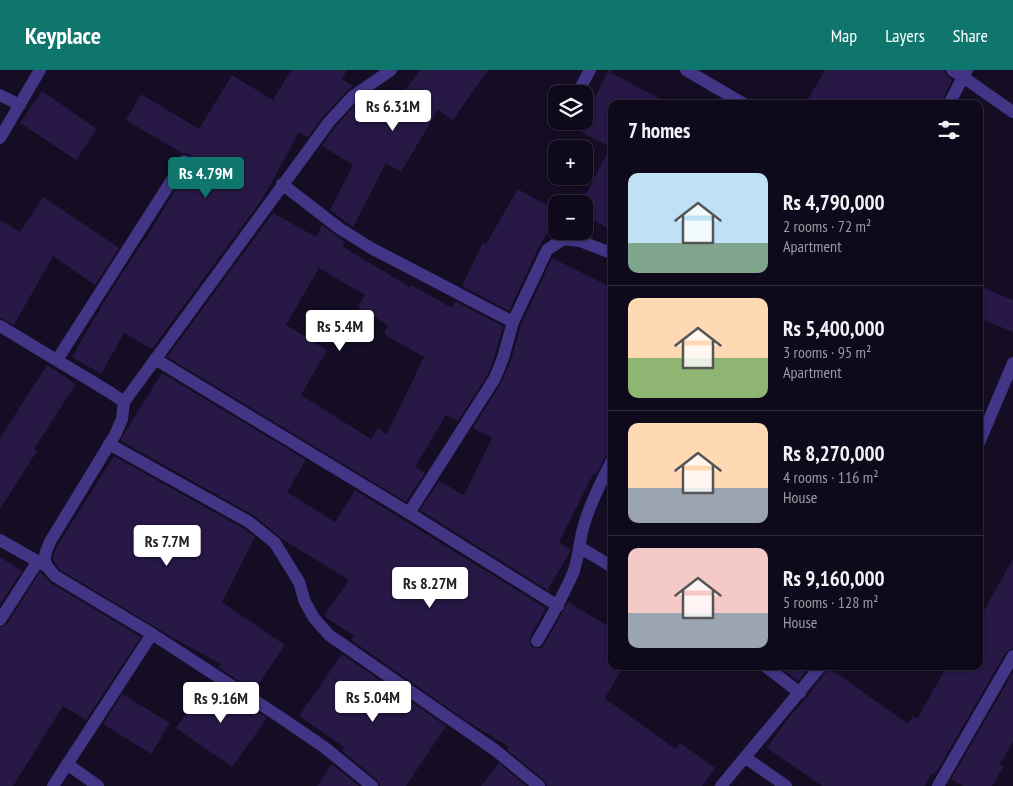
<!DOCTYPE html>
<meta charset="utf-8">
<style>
body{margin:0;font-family:"PT Sans Narrow",sans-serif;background:#1d1828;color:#f1f3f6;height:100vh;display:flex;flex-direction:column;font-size:19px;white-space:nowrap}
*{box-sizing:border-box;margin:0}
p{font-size:16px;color:#9b9aa3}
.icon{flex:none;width:28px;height:28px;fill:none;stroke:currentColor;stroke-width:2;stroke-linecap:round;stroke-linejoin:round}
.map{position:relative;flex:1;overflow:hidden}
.panel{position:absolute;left:608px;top:30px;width:375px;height:570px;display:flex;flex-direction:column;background:#0f0a1b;border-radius:10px;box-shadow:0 1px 4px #0004,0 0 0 1px #2f2b3a}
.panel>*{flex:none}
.buttons{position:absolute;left:548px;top:15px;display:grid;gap:10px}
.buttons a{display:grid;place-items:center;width:45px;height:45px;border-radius:10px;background:#0f0a1b;box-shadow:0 1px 4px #0004,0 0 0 1px #2f2b3a;font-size:25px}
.price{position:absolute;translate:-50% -42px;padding:0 11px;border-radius:5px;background:#fff;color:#222;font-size:16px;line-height:32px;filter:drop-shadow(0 1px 2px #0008)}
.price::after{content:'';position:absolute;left:50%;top:30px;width:15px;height:11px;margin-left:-8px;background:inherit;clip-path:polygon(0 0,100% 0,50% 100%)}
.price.on{background:#0f766e;color:#fff}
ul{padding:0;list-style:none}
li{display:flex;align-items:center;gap:15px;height:125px;padding:0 20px}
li+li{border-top:1px solid #2f2b3a}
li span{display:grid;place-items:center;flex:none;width:140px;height:100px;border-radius:10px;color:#555}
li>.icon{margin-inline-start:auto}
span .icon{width:60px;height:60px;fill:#fffc;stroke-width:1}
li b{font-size:21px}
h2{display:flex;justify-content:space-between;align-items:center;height:60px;padding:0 20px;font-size:21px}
header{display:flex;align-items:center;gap:30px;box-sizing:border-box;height:70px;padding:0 25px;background:#0f766e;color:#fff}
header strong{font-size:24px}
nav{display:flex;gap:28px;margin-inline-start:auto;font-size:18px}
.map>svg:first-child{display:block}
</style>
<header>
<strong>Keyplace</strong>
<nav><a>Map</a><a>Layers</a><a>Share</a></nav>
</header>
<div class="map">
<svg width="1013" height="716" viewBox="0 0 1013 716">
<rect width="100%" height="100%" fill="#140d24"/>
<path fill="#271846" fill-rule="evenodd" d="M 291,0 L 347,0 L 342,9 L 353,16 L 346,22 L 323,47 L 308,67 L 299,62 L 263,128 L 152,279 L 124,263 L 101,304 L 72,287 L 102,235 L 143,171 L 144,172 L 192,92 L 189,84 L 182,83 L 126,50 L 141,24 L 199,59 L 232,5 L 273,30 Z
M 420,0 L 488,0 L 453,50 L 438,40 L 401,102 L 386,93 L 353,157 L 330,140 L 353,95 L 322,76 L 335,57 L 357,33 L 368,26 L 391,40 Z
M 609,0 L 611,0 L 611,3 L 670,34 L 611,34 L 611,160 L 584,145 L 584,134 L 581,134 L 610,77 L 578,60 L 584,51 L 584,48 Z
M 825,0 L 944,0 L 945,4 L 952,10 L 941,34 L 805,34 Z
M 42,21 L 97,59 L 76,90 L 20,53 Z
M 518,119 L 556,141 L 556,147 L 537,181 L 509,241 L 462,216 L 483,172 L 486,174 Z
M 43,127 L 119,178 L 95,215 L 53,186 L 14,255 L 0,248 L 0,150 L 20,162 Z
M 273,143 L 316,167 L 322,155 L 345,172 L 343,177 L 410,217 L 411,215 L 452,238 L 455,231 L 503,256 L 495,285 L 488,304 L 458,351 L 446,345 L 415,397 L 425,403 L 406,432 L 167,287 ZM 319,198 L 365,225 L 358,237 L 388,255 L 384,264 L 424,287 L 387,364 L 378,358 L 371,369 L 301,325 L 327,280 L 286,255 Z
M 552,188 L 611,217 L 611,384 L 606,386 L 596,404 L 594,403 L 559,472 L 571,480 L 548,519 L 554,524 L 420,440 L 439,411 L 464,425 L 492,368 L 473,358 L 502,311 L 511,290 L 521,255 Z
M 979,216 L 1013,230 L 1013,262 L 979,248 Z
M 47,295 L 76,314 L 34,379 L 37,381 L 0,439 L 0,368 Z
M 162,303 L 306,390 L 287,422 L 335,452 L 355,420 L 546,538 L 530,567 L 530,575 L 533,578 L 541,578 L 544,575 L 568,532 L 611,558 L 611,596 L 624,596 L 605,628 L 675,679 L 680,673 L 715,698 L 702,716 L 547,716 L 544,710 L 507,680 L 509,677 L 468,652 L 351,570 L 354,566 L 324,546 L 349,510 L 282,469 L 253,445 L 123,372 L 121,370 L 125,362 Z
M 114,386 L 244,459 L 255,467 L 222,532 L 285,575 L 254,621 L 218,597 L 221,594 L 175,569 L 60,500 L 54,492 L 53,486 L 57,476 Z
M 0,487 L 22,501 L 0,535 Z
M 1013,489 L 1013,578 L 1006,582 L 937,701 L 936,701 L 933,705 L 931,704 L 925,716 L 822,716 L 767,678 L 786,651 L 806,628 L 829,598 L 908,654 L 913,646 L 917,649 L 947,596 L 979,596 L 979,549 Z
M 40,502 L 51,513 L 141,567 L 86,650 L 63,636 L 13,716 L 0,716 L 0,558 L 7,554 Z
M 342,584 L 446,656 L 406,716 L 380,716 L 377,710 L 342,681 L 344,677 L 299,646 Z
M 779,596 L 810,596 L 798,611 Z
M 1013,602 L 1013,672 L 1000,694 L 1004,696 L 992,716 L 963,716 L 951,709 Z
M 209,611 L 267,648 L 232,697 L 176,658 Z
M 122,624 L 170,653 L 151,684 L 103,654 Z
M 499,693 L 526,716 L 481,716 Z
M 332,694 L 359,716 L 317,716 Z"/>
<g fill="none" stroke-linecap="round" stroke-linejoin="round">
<path stroke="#423586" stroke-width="12" d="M 686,0 L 744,34
M 967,0 L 963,7 L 1013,42
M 577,24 L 590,0
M 0,25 L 20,35
M 949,34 L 963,7 L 952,0
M 0,68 L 40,0
M 282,114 L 339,158 L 371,178 L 513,252 L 503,288 L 495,308 L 409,443
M 513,252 L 547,180 L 563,169 L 580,171 L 611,183
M 0,256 L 111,323 L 124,332 L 122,349 L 115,365 L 51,470 C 43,487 41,491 55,506 L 152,564 L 283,649 L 324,677 L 372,716
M 155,289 L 409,443 L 558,536
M 57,290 L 184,91
M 124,332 L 329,52 L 352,27 L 391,0
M 979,373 L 1013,293
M 109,374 L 249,452 L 275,473 L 299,512 L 305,532 L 314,548 L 329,565 L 495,680 L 539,716
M 0,470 L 44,495
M 579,477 L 611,496
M 0,550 L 38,491
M 537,571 C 550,549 563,527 573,503 C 579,488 579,471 584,455 C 590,433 601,413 611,392
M 765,596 L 800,623
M 746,688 L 786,716
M 67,694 L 98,716
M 53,716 L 152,564
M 721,716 L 821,596
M 938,716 L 1013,586"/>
</g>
</svg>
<div class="buttons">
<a><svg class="icon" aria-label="layers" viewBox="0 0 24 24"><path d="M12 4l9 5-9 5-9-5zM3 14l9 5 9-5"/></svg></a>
<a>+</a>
<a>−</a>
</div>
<b class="price" style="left:393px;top:62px">Rs 6.31M</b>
<b class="price on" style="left:206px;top:129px">Rs 4.79M</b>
<b class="price" style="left:340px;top:282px">Rs 5.4M</b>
<b class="price" style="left:167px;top:497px">Rs 7.7M</b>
<b class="price" style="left:430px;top:539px">Rs 8.27M</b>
<b class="price" style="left:373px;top:653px">Rs 5.04M</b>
<b class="price" style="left:221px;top:654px">Rs 9.16M</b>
<section class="panel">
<h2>7 homes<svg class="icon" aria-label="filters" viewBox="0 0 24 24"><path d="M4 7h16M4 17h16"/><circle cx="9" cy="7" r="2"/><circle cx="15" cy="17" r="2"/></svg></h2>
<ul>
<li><span style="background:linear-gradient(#bfe0f5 70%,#7fa58c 0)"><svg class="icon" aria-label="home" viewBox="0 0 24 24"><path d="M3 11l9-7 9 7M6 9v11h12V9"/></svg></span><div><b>Rs 4,790,000</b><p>2 rooms · 72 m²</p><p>Apartment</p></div></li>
<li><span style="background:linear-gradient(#ffd9b3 60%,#8fb573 0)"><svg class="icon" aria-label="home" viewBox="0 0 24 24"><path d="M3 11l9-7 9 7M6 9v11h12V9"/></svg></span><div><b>Rs 5,400,000</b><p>3 rooms · 95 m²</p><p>Apartment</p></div></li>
<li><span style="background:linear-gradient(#ffd9b3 65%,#9aa5b1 0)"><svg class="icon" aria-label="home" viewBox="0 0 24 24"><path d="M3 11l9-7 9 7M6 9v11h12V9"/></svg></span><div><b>Rs 8,270,000</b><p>4 rooms · 116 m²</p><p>House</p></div></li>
<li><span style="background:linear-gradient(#f6c9c9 65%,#9aa5b1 0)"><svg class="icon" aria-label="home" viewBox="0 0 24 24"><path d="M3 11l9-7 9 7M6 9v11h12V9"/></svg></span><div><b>Rs 9,160,000</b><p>5 rooms · 128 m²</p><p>House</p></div></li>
</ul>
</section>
</div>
